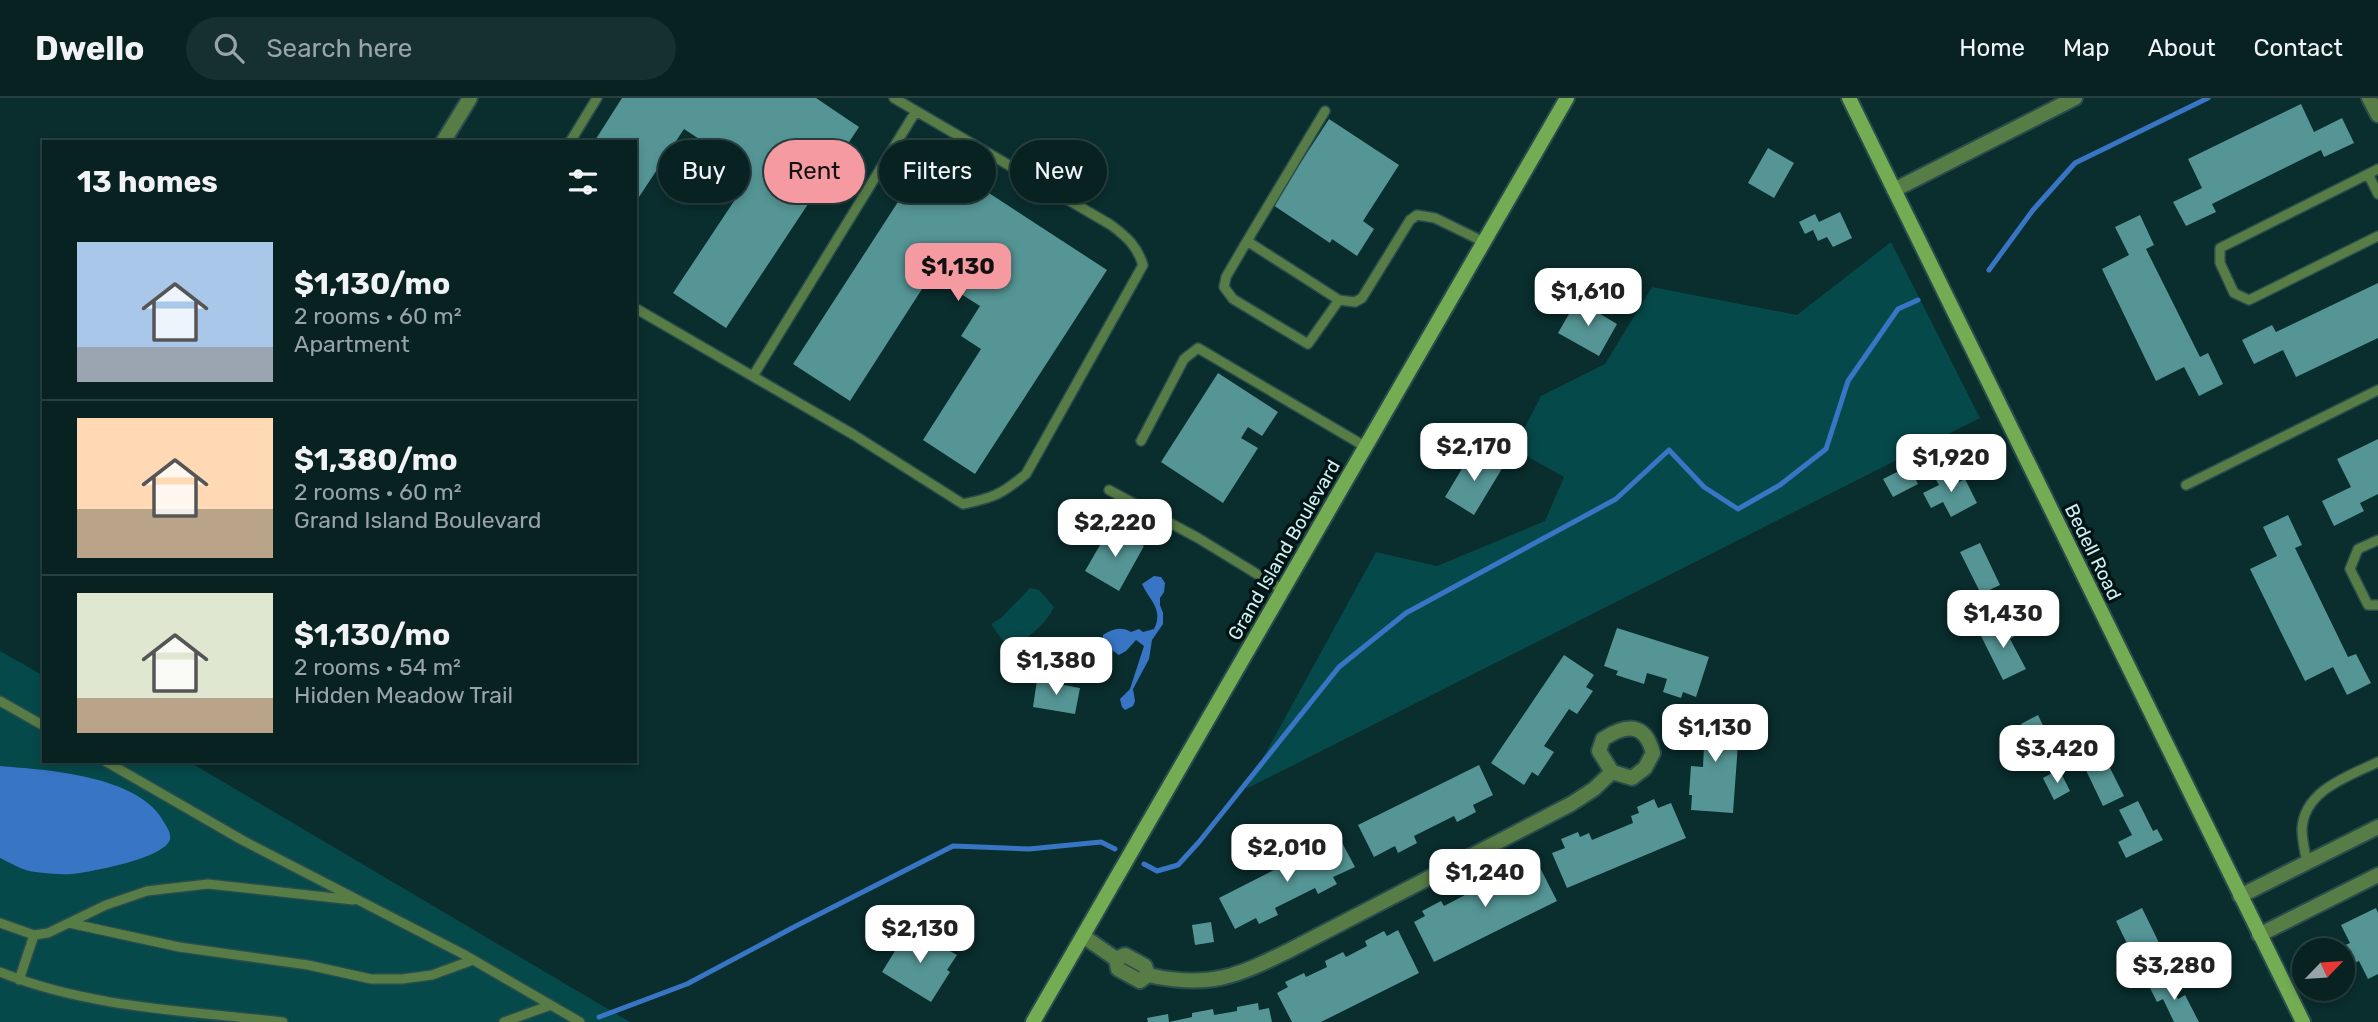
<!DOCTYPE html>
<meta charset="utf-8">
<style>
body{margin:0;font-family:Rubik,sans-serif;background:#162f2f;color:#f1f3f6;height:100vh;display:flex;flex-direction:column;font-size:26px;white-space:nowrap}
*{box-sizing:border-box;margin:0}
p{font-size:23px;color:#98a4a5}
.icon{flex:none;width:38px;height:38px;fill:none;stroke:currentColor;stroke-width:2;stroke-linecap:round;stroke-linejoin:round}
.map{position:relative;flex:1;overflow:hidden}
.panel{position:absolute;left:42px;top:42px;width:595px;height:623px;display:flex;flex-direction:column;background:#082222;border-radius:0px;box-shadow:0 4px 10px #0003,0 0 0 2px #293f40}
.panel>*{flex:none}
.banner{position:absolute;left:658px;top:42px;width:665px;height:63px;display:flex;gap:14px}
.needle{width:46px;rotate:65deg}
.controls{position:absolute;left:2292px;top:840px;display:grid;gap:14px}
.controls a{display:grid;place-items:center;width:63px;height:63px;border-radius:50%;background:#082222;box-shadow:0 4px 10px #0003,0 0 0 2px #293f40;font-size:35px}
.price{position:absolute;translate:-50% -60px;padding:0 16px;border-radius:14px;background:#fff;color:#222;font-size:23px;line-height:46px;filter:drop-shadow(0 2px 4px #0008)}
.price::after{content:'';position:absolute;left:50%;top:42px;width:21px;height:16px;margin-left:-10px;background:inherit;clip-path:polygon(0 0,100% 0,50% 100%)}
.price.active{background:#f49aa0;color:#111}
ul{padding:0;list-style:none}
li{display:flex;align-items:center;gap:21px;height:175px;padding:0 35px}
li+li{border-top:2px solid #293f40}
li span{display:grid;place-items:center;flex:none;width:196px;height:140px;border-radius:0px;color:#555}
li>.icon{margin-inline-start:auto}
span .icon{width:84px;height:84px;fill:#fffc;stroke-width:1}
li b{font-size:30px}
h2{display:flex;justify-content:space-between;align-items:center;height:84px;padding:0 35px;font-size:30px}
.pill{padding:0 24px;border-radius:32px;background:#082222;box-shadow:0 4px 10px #0003,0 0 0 2px #293f40;font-size:24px;line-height:63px}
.pill.active{background:#f49aa0;color:#111}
header{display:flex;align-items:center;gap:42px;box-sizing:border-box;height:98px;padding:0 35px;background:#082222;border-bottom:2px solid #293f40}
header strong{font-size:33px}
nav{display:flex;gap:38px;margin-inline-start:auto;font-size:24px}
.search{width:490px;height:63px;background:#162f2f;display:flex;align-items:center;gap:18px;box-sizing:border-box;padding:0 24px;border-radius:38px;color:#98a4a5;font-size:26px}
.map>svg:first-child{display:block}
</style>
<header>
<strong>Dwello</strong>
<div class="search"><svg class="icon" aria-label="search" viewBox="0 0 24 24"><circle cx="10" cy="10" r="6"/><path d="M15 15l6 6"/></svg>Search here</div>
<nav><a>Home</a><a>Map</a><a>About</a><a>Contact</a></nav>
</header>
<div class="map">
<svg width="2378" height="924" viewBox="0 0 2378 924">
<rect width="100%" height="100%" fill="#0a2d2d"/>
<path fill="#06494a" d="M 1891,144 L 1980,320 L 1246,691 L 1376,454 L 1437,468 L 1545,423 L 1564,379 L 1514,351 L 1541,298 L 1605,266 L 1652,189 L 1797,217 Z
M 1030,490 L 1039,492 L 1054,509 C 1048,523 1032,537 1019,545 L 1016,554 L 1005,546 L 991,526 L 1001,520 Z
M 0,553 L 44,578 L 44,663 L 188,663 L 630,924 L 0,924 Z"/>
<path fill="#3876c5" d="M 1154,478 L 1161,479 L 1165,485 L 1164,494 L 1160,500 L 1160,507 L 1163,515 L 1163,526 L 1152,542 L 1149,561 L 1133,591 L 1135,603 L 1133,608 L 1125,612 L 1122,609 L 1120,601 L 1130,591 L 1144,548 L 1136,542 L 1126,553 L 1119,557 L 1103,546 L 1103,537 C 1112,531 1121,528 1131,534 L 1139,531 L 1143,534 L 1154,531 C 1164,511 1149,502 1142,486 Z
M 0,668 C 47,672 141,677 165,726 C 168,731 171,735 170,741 C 166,760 91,774 72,776 C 60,777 46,775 35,774 C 23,773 11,765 0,760 Z"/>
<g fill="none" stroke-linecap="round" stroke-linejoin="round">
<path stroke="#3876c5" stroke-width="5" d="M 1989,172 L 2033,112 L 2075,65 L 2208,0
M 1144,766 L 1157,773 L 1178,767 L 1199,744 L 1339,569 L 1406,515 L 1616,401 L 1669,352 L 1704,389 L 1738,411 L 1780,387 L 1826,351 L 1848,283 L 1898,211 L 1918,202
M 599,919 L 687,886 L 794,829 L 953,748 L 1029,751 L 1101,744 L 1115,751"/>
</g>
<path fill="#559595" d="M 622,0 L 816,0 L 859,29 L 726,230 L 673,195 L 752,76 L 684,31 L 635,105 L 635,44 L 594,44 Z
M 2301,6 L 2314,34 L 2342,20 L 2354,45 L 2324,59 L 2321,52 L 2212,106 L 2216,114 L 2186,128 L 2173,104 L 2202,90 L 2188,61 Z
M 1329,21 L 1399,67 L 1363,123 L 1374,131 L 1357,158 L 1332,141 L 1330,145 L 1273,107 Z
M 1768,50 L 1794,65 L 1774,100 L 1748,85 Z
M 929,56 L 1107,172 L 975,376 L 923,342 L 981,251 L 961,238 L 980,208 L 931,177 L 850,303 L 793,266 Z
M 1840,114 L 1852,140 L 1833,149 L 1827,139 L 1818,143 L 1813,132 L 1805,136 L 1799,124 L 1815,116 L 1819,124 Z
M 2140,117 L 2154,147 L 2146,151 L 2200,259 L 2208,255 L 2223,286 L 2199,298 L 2184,269 L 2156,283 L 2102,171 L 2129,157 L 2115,129 Z
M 2378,185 L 2378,240 L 2296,279 L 2283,252 L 2254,266 L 2242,242 L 2272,227 L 2276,234 Z
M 1577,202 L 1617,226 L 1599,258 L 1558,235 Z
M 1218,275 L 1278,314 L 1262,338 L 1248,329 L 1241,340 L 1258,350 L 1223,405 L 1161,364 Z
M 2378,341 L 2378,396 L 2360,405 L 2364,413 L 2334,428 L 2322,403 L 2351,389 L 2337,361 Z
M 1479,353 L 1503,369 L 1474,417 L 1445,399 L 1466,364 L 1471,367 Z
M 1909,368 L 1918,386 L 1893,399 L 1883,381 Z
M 1952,371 L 1959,384 L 1965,381 L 1977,405 L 1951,419 L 1943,404 L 1931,410 L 1923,395 L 1939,387 L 1935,380 Z
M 2288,417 L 2302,447 L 2295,450 L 2348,559 L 2356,556 L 2371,585 L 2347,597 L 2333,569 L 2305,583 L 2250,471 L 2277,458 L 2263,429 Z
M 1111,428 L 1144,448 L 1119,493 L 1085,473 Z
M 1980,445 L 2000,487 L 1981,496 L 1960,454 Z
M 2007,523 L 2015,538 L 2010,541 L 2026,571 L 2003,582 L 1980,536 Z
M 1617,530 L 1709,559 L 1696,599 L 1683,594 L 1681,600 L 1663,594 L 1667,581 L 1647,575 L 1644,586 L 1616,577 L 1618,573 L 1604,568 Z
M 1564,557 L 1594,577 L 1586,589 L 1593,593 L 1577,616 L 1569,611 L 1544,648 L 1554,654 L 1538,678 L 1532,674 L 1524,687 L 1491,665 Z
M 1037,582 L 1080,590 L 1075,616 L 1033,609 Z
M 1701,615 L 1740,618 L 1733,715 L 1691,712 L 1692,697 L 1689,697 L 1691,668 L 1703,669 L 1704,648 L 1692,647 L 1693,629 L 1700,629 Z
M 2038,617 L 2053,648 L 2023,662 L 2017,650 L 2030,644 L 2021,626 Z
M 2104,658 L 2124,698 L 2103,708 L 2084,668 Z
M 1479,667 L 1493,697 L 1473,707 L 1476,714 L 1457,724 L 1454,718 L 1414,738 L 1417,745 L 1398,755 L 1395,748 L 1374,759 L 1358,727 Z
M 2059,671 L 2070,693 L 2054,702 L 2043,680 Z
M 1654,701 L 1658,710 L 1671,705 L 1686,740 L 1567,790 L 1552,755 L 1565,750 L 1561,741 L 1578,734 L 1580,739 L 1589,735 L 1592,742 L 1633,725 L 1631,718 L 1639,715 L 1637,709 Z
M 2138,703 L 2153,733 L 2157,731 L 2163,742 L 2126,760 L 2118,744 L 2132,737 L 2119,712 Z
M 1339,739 L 1355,769 L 1333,779 L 1337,786 L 1318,796 L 1315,790 L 1275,810 L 1278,817 L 1259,826 L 1256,820 L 1235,831 L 1219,800 Z
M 1535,760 L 1557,803 L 1434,864 L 1414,824 L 1425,818 L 1422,813 L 1441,803 L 1444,808 L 1465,797 L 1462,792 L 1481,783 L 1483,787 L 1504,776 L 1502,772 L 1522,762 L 1524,766 Z
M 2142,810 L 2166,859 L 2140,872 L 2116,823 Z
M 2376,810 L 2378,815 L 2378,876 L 2368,881 L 2359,863 L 2352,866 L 2343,848 L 2350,845 L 2341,827 Z
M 1211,824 L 1214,844 L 1195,847 L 1192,827 Z
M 909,830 L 957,857 L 947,872 L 950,874 L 931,904 L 882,874 Z
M 1398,832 L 1419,875 L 1321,924 L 1292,924 L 1277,895 L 1288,889 L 1285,884 L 1304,875 L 1306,879 L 1327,869 L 1325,863 L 1343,854 L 1346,859 L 1367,848 L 1365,843 L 1384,833 L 1387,838 Z
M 2167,879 L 2178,901 L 2185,897 L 2199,924 L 2174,924 L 2163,901 L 2157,904 L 2149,888 Z
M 1258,905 L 1259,912 L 1269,910 L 1272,924 L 1169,924 L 1192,919 L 1192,915 L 1213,911 L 1214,917 L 1237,913 L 1237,909 Z
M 1168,916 L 1169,924 L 1148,924 L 1147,920 Z"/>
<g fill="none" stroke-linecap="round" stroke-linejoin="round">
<g stroke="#2a4c4c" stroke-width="12">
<path id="lane" d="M 1325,13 L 1247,143 L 1339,202 L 1355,204 L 1362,200 L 1410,122 L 1417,117 L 1435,120 L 1484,144
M 570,44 L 597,0
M 2378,71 L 2220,150 L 2220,165 L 2234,195 L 2249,202 L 2378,138
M 2368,76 L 2378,96
M 1247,143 L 1226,179 L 1224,189 L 1233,201 L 1308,246 L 1339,202
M 635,210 L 854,337 L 963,406 C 993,400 1002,396 1026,376 L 1143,167 C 1137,148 1127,139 1111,127 L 894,0
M 753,278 L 916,13
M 1141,343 L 1184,261 L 1198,250 L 1366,349
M 2186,387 L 2378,292
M 1109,392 L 1198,440 L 1283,492
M 2378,442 L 2358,451 L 2350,471 L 2368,507 L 2378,507
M 0,603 L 44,628
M 105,663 L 242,742 L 463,856 L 580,924
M 2307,765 C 2305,754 2302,742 2302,731 C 2304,692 2349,678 2378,664
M 0,825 L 34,837 L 48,835 L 106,807 L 147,793 L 208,786 L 353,802
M 69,825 L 179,849 L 308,867 L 371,881 L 402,881 L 432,877 L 473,862
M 0,874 C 88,910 190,913 283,924
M 19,882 L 34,837
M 504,924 L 551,907"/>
</g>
<g stroke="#2a4c4c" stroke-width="18">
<path id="street" d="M 2369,0 L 2378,17
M 443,44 L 470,0
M 1894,92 L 2075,0
M 2240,798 L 2378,729
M 2259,837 L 2378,777
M 1083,838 L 1116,861 L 1118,871 L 1140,883 L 1148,877 L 1145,868 L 1125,857 L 1116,861
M 1148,877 C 1209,891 1238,878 1292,851 L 1571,706 L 1594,691 L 1612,674 L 1599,653 L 1603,641 C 1626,626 1645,624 1653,655 L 1645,670 L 1632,680 L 1612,674"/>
</g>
<g stroke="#2a4c4c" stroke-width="18">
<path id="secondary" d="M 1849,0 L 2303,924
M 1033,924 L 1567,0"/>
</g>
<use href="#lane" stroke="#587c46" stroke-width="9"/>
<use href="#street" stroke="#587c46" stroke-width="14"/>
<use href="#secondary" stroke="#73ac53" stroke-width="14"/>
</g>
<g text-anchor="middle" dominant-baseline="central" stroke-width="7" stroke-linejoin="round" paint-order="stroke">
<g font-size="19" fill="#d1f0f0" stroke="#001415">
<text transform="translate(1284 452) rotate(-60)">Grand Island Boulevard</text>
<text transform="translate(2093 454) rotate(64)">Bedell Road</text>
</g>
</g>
</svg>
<div class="controls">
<a><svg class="needle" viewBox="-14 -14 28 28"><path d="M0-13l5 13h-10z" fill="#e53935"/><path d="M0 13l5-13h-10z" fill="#98a4a5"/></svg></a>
</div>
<b class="price active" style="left:958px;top:205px">$1,130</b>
<b class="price" style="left:1588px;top:230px">$1,610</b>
<b class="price" style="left:1474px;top:385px">$2,170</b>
<b class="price" style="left:1951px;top:396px">$1,920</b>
<b class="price" style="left:1115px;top:461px">$2,220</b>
<b class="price" style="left:2003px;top:552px">$1,430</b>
<b class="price" style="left:1056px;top:599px">$1,380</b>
<b class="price" style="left:1715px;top:666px">$1,130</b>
<b class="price" style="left:2057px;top:687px">$3,420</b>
<b class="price" style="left:1287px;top:786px">$2,010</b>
<b class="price" style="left:1485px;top:811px">$1,240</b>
<b class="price" style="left:920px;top:867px">$2,130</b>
<b class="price" style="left:2174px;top:904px">$3,280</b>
<div class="banner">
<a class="pill">Buy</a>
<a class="pill active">Rent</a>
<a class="pill">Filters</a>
<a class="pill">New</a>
</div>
<section class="panel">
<h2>13 homes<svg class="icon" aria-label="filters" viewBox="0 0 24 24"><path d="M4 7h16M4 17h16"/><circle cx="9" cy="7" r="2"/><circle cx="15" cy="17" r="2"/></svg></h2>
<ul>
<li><span style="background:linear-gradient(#a9c7e8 75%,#9aa5b1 0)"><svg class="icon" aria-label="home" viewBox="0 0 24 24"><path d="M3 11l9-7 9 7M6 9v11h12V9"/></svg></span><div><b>$1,130/mo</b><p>2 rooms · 60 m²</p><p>Apartment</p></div></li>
<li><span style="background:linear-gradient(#ffd9b3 65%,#b9a48a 0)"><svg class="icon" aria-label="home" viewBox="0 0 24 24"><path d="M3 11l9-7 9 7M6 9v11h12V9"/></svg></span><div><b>$1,380/mo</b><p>2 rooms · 60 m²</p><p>Grand Island Boulevard</p></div></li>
<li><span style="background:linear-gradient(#dfe7d0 75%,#b9a48a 0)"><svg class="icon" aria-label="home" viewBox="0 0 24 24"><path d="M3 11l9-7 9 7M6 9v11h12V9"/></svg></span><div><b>$1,130/mo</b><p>2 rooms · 54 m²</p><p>Hidden Meadow Trail</p></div></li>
</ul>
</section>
</div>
